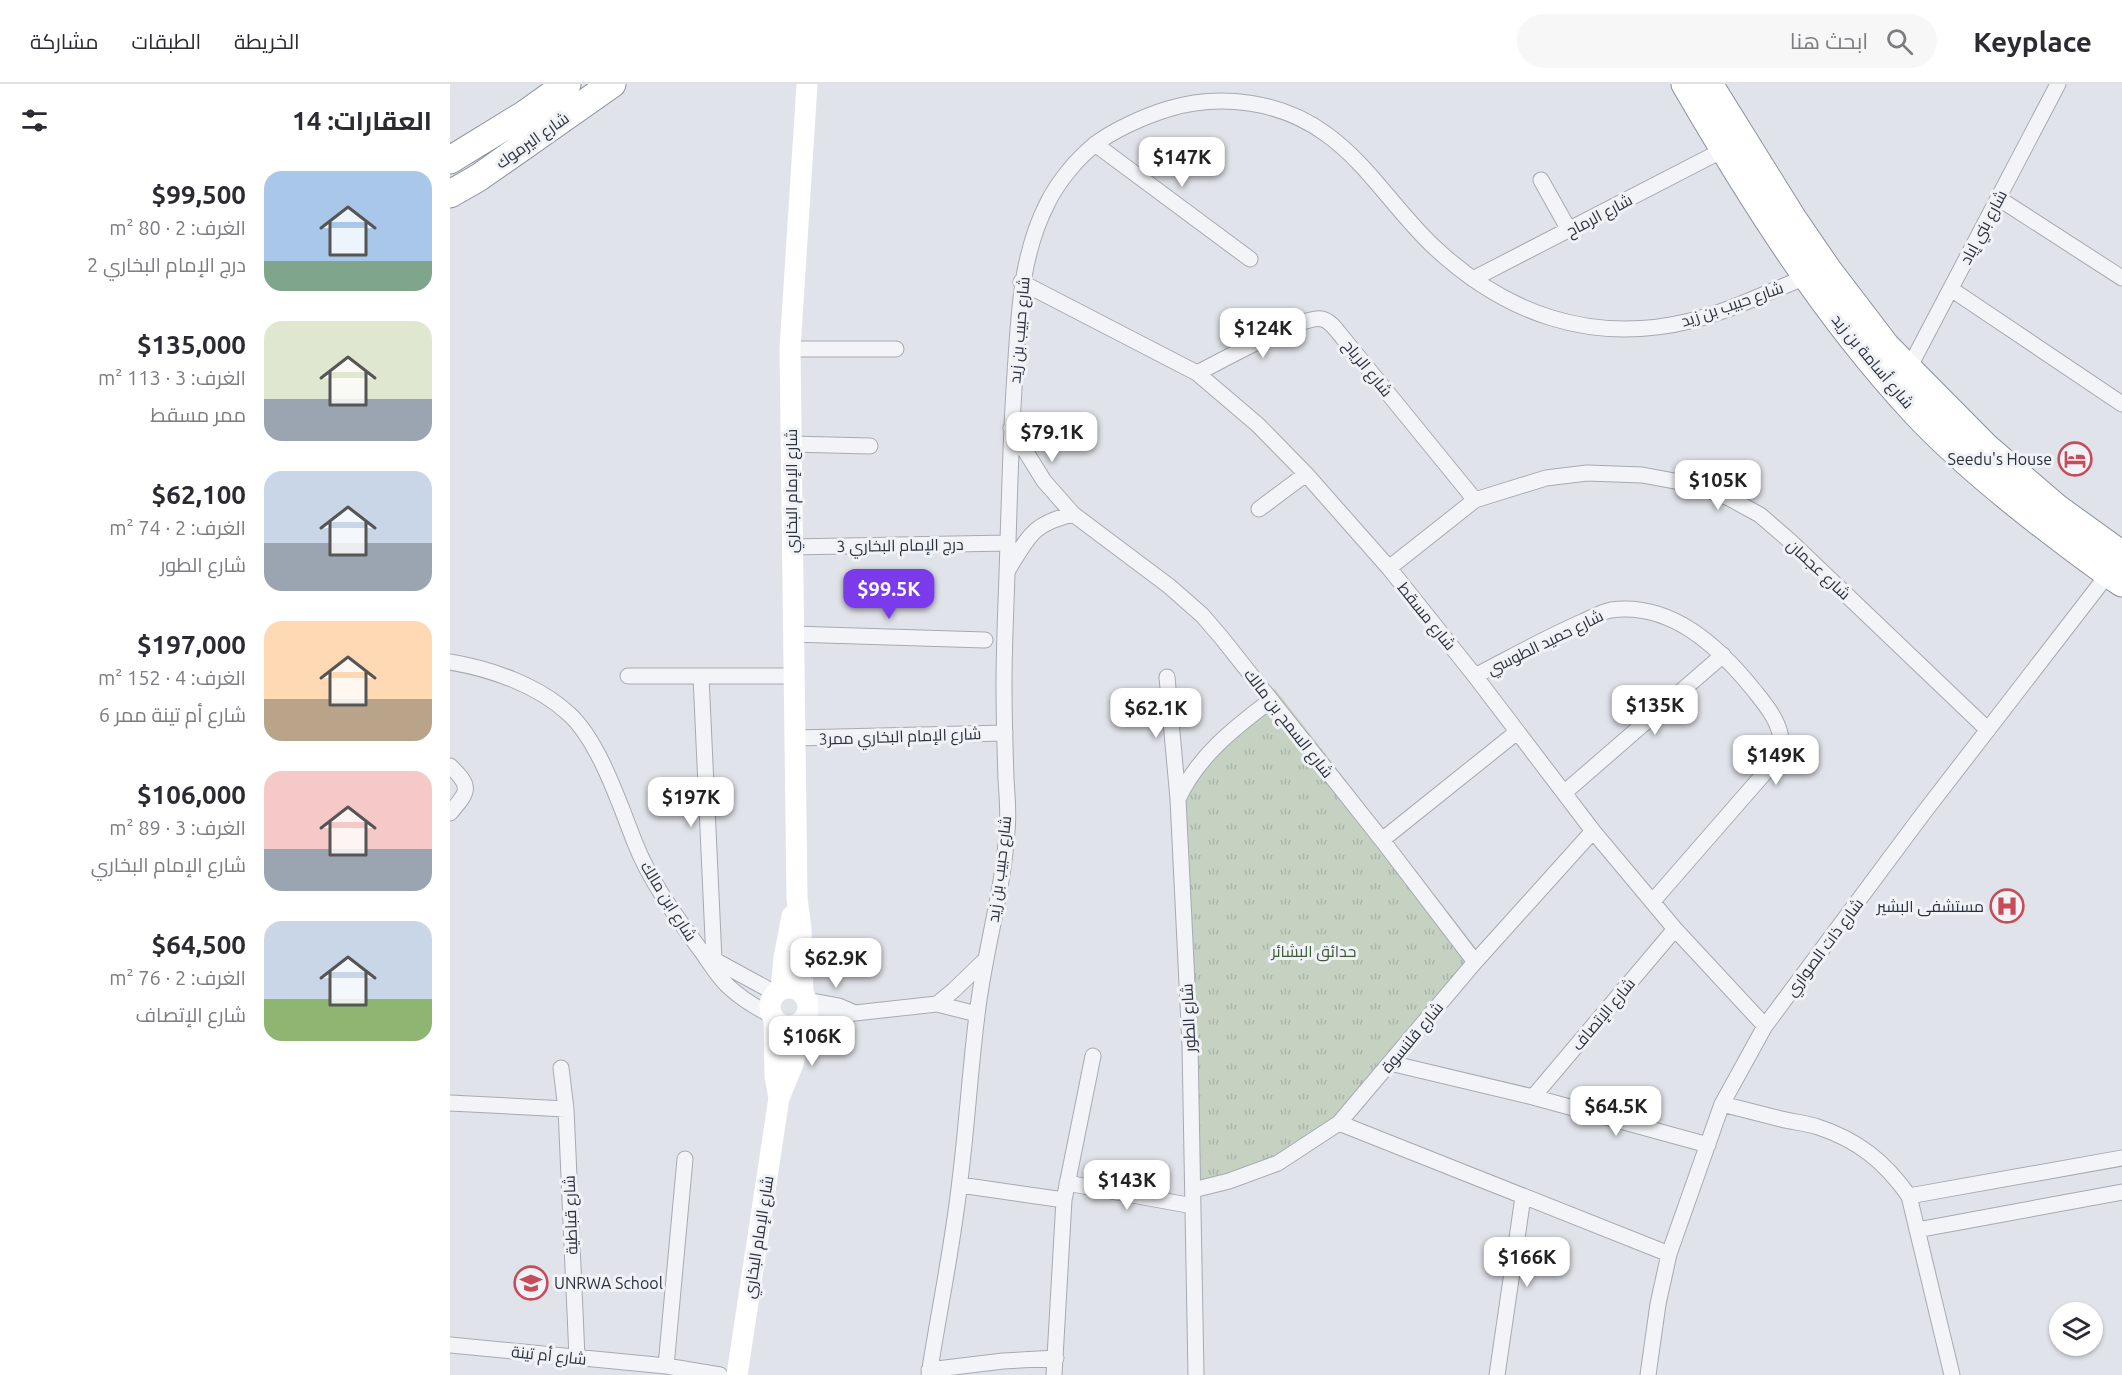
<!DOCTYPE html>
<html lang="ar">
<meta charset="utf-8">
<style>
body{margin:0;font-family:Ubuntu,Cairo,sans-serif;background:#f7f7f7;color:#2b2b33;direction:rtl;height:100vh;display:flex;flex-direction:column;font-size:22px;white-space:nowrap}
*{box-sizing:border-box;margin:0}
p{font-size:20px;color:#7c7c81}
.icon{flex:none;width:33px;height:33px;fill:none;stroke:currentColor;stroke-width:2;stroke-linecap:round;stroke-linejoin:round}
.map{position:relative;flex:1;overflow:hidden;direction:ltr}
.sheet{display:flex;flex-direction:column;background:#fff;width:450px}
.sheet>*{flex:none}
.controls{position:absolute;left:1599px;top:1218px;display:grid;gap:12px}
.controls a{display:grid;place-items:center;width:54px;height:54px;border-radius:50%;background:#fff;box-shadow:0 2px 4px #0004;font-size:30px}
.price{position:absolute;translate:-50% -51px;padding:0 14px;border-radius:12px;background:#fff;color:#222;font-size:20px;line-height:39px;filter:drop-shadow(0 2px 3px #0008)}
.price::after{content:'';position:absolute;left:50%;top:36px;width:18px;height:14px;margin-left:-9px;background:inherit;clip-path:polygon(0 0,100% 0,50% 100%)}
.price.on{background:#7c3aed;color:#fff}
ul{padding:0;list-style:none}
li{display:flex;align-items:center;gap:18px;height:150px;padding:0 18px}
li span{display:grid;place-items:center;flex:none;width:168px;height:120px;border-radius:18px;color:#555}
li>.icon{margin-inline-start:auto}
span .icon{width:72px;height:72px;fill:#fffc;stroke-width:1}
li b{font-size:26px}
h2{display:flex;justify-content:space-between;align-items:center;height:72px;padding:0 18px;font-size:26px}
header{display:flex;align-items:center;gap:36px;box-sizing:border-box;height:84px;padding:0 30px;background:#fff;border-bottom:2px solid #e1e1e2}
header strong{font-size:28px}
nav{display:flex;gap:33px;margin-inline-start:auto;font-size:21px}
.search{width:420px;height:54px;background:#f7f7f7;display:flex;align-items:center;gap:15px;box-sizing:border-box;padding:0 21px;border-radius:33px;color:#7c7c81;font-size:22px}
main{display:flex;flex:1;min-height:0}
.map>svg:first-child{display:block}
</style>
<header>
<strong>Keyplace</strong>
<div class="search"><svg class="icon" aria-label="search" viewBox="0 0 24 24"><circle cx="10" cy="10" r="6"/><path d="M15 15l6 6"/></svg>ابحث هنا</div>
<nav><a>الخريطة</a><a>الطبقات</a><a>مشاركة</a></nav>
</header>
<main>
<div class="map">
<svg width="1672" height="1291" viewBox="0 0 1672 1291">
<defs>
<pattern id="park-tufts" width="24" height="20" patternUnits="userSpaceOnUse" patternTransform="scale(1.5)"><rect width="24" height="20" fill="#c5d2c2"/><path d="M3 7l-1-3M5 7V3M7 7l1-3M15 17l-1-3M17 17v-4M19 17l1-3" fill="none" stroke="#a9b5a8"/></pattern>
</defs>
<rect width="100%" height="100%" fill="#e0e3e9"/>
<path fill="url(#park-tufts)" d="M 825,605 L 1032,872 L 885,1035 L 822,1076 L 745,1111 L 730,711 L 767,657 Z"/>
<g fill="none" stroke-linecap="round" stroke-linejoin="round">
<g stroke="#a6aab3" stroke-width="17">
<path id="street" d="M 645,60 L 800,175
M 1091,96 L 1119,146
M 1548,114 L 1672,194
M 1023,195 L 1273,66
M 571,198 L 747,289 L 808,341 L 856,390 L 939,484 L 1025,592 L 1143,747 L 1225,845 L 1315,942
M 1501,205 L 1672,320
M 340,265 L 446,265
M 1458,286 L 1608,0
M 747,289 C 768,279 854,230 872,235 C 881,237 887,247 893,254 L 1025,416
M 561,344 L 594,397 L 623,430 L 719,502 L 752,531 L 771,553 L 932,756 L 1025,878
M 340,360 L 420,362
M 809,425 L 856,390
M 341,463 L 558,459
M 939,484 L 1025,416 L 1096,394 L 1137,389 L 1192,391 L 1246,401 L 1279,414 L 1310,431 L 1340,457 L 1538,646
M 558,486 C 579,452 582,440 623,430
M 342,550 L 535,556
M 0,578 C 41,585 88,601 119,630 C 149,657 170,721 185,759 C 200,797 225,831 249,864 C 259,877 267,892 279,903 C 292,915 305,923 321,931
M 178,592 L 344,592
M 1025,592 C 1060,574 1095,554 1132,538 C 1141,534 1151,528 1161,526 C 1221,518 1268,562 1303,605 C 1314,619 1330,637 1331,656 C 1332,667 1324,676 1318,685 L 1203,817
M 251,593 L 264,876 L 267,887
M 717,593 L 728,715
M 346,654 L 555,649
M 0,682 C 22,703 19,707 0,729
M 1115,708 L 1273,571
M 932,756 L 1067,648
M 259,873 L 325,909
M 357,916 L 389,922 L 405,929
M 487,920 L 504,906 L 535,876
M 356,932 L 378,934 L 405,929 L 487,920 L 527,930
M 940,979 L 1083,1013 L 1225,845
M 111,984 L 116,1025 L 127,1273
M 1083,1013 L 1258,1061
M 0,1019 L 116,1025
M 1272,1020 C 1292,1025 1312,1030 1331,1035 C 1343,1038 1356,1039 1368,1043 C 1408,1056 1435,1078 1459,1112 L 1502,1291
M 889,1039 L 1219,1170
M 617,1099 L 743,1122
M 510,1101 L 614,1116
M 743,1106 L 779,1097 L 828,1079 L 889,1039 L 1025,878 L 1143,747
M 1459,1112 L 1672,1074
M 1467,1146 L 1672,1108
M 0,1261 L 216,1282 L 270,1291
M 216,1282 L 235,1075
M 479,1286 L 553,1277 L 606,1274
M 479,1291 C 489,1226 503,1161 510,1096 C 517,1041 520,986 527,931 C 534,869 553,809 557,747 C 559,730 557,712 556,695 C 555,664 554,632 554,601 C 554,553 557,504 558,456 C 560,400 561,345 565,290 C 569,231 570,172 598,118 C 608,98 626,76 643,62 C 661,47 695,32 718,25 C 770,9 831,17 876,50 C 918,80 945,126 983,162 C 1055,230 1142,261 1240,237 C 1280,227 1318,208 1356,193
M 604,1291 L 614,1116 L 643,972
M 746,1291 L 740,961 L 728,715 C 748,672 784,644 821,616
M 1047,1291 L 1073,1113
M 1198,1291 L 1208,1220 L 1219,1170 L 1272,1020 L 1315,942 L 1472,731 L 1658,490"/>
</g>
<g stroke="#88909f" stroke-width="29">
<path id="highway" d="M 1235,0 C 1302,115 1374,230 1465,328 C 1507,373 1556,413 1606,451 C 1627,467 1649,484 1672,499
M 1259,0 L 1343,135 L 1378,186 L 1436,262 L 1536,363 L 1607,424 L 1672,471
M 0,76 L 75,30 L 117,0
M 0,110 L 28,94 L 162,0"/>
</g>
<use href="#street" stroke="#f3f4f7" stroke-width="15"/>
<path stroke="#fff" stroke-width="21" d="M320 923a19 19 0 1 1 38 0a19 19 0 1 1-38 0Z
M 331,905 L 334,874 L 342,832
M 353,910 L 351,845 L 347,814 L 340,265 L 357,0
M 324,936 L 325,992 L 329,1014
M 287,1291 L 329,1014 L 343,980 L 352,937"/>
<use href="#highway" stroke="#fff" stroke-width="27"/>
</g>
<defs>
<g id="hotel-ring" transform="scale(1.725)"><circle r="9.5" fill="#f0f2f6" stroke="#c84b5a" stroke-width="1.5"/><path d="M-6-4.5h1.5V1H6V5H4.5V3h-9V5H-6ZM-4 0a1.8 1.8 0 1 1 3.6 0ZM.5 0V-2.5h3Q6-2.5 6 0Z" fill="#c84b5a"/></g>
<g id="hospital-ring" transform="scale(1.725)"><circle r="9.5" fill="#f0f2f6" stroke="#c84b5a" stroke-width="1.5"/><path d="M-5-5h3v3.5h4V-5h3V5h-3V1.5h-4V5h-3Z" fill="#c84b5a"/></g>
<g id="school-ring" transform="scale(1.725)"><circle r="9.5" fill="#f0f2f6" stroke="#c84b5a" stroke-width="1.5"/><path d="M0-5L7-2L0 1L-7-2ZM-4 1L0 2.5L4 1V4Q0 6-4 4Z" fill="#c84b5a"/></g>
</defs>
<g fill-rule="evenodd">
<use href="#hotel-ring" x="1625" y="375"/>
<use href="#hospital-ring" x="1557" y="822"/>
<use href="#school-ring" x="81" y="1199"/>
</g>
<g text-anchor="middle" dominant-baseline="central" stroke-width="6" stroke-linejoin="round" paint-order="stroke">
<g font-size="16" fill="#2a313f" stroke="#f0f2f6">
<text transform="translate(82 56) rotate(-35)">شارع اليرموك</text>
<text transform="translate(1149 131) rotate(-28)">شارع الرماح</text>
<text transform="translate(1533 143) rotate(-62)">شارع بني إياد</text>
<text transform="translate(1282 220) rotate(-19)">شارع حبيب بن زيد</text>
<text transform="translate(569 246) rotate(-85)">شارع حبيب بن زيد</text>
<text transform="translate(1423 277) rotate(50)">شارع أسامة بن زيد</text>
<text transform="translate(918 284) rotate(51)">شارع الرياح</text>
<text transform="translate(341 407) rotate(-90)">شارع الإمام البخاري</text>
<text transform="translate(450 461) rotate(-1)">درج الإمام البخاري 3</text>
<text transform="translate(1369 485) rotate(43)">شارع عجمان</text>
<text transform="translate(977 532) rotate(51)">شارع مسقط</text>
<text transform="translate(1095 558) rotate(-26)">شارع حميد الطوسي</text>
<text transform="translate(839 639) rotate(52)">شارع السمح بن مالك</text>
<text transform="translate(450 652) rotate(-2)">شارع الإمام البخاري ممر3</text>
<text transform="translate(549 785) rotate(-83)">شارع حبيب بن زيد</text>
<text transform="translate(219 817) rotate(58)">شارع ابن مالك</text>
<text transform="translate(1374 863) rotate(-53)">شارع ذات الصواري</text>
<text transform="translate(1153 930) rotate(-50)">شارع الإتصاف</text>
<text transform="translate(738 934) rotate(-93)">شارع الطور</text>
<text transform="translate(962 953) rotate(-50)">شارع قلنسوة</text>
<text transform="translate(120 1131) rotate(-92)">شارع قباطية</text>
<text transform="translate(308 1153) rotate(-81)">شارع الإمام البخاري</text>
<text transform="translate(99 1271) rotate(6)">شارع أم تينة</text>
</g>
<g font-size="16" fill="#2a313f" stroke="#f0f2f6" text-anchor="end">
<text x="1602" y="375">Seedu's House</text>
<text x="1534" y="822">مستشفى البشير</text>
<text x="104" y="1199" text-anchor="start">UNRWA School</text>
</g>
<g font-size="16" fill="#3d5a37" stroke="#f0f2f6">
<text x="864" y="867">حدائق البشائر</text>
</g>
</g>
</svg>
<div class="controls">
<a><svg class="icon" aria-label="layers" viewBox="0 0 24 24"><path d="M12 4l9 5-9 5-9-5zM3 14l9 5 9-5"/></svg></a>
</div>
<b class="price" style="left:732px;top:104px">$147K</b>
<b class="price" style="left:813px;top:275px">$124K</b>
<b class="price" style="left:602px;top:379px">$79.1K</b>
<b class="price" style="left:1268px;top:427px">$105K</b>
<b class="price on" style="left:439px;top:536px">$99.5K</b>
<b class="price" style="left:1205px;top:652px">$135K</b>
<b class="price" style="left:706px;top:655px">$62.1K</b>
<b class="price" style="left:1326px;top:702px">$149K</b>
<b class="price" style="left:241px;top:744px">$197K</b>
<b class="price" style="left:386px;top:905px">$62.9K</b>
<b class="price" style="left:362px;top:983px">$106K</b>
<b class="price" style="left:1166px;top:1053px">$64.5K</b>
<b class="price" style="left:677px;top:1127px">$143K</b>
<b class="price" style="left:1077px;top:1204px">$166K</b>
</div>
<section class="sheet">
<h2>العقارات: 14<svg class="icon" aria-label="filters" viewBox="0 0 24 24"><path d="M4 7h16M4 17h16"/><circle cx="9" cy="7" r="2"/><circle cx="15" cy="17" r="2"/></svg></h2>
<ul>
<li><span style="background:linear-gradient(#a9c7e8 75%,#7fa58c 0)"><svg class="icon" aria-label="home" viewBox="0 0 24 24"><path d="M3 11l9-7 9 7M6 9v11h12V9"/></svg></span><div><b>$99,500</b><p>الغرف: 2 · 80 m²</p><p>درج الإمام البخاري 2</p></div></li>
<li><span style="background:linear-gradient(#dfe7d0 65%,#9aa5b1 0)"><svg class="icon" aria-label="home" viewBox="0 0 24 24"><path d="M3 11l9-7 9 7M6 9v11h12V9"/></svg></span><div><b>$135,000</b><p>الغرف: 3 · 113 m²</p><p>ممر مسقط</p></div></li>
<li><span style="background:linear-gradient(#c9d6e8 60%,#9aa5b1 0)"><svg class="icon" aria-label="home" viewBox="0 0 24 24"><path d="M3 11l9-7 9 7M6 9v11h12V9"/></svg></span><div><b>$62,100</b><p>الغرف: 2 · 74 m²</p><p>شارع الطور</p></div></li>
<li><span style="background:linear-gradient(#ffd9b3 65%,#b9a48a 0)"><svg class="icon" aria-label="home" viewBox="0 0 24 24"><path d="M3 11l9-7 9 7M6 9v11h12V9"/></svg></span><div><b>$197,000</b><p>الغرف: 4 · 152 m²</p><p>شارع أم تينة ممر 6</p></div></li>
<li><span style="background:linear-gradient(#f6c9c9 65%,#9aa5b1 0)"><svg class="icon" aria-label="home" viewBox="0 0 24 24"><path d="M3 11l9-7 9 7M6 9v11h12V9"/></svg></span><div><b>$106,000</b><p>الغرف: 3 · 89 m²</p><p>شارع الإمام البخاري</p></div></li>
<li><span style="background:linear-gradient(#c9d6e8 65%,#8fb573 0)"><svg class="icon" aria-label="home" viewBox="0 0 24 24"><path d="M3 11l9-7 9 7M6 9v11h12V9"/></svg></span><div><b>$64,500</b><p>الغرف: 2 · 76 m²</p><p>شارع الإتصاف</p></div></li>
</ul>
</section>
</main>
